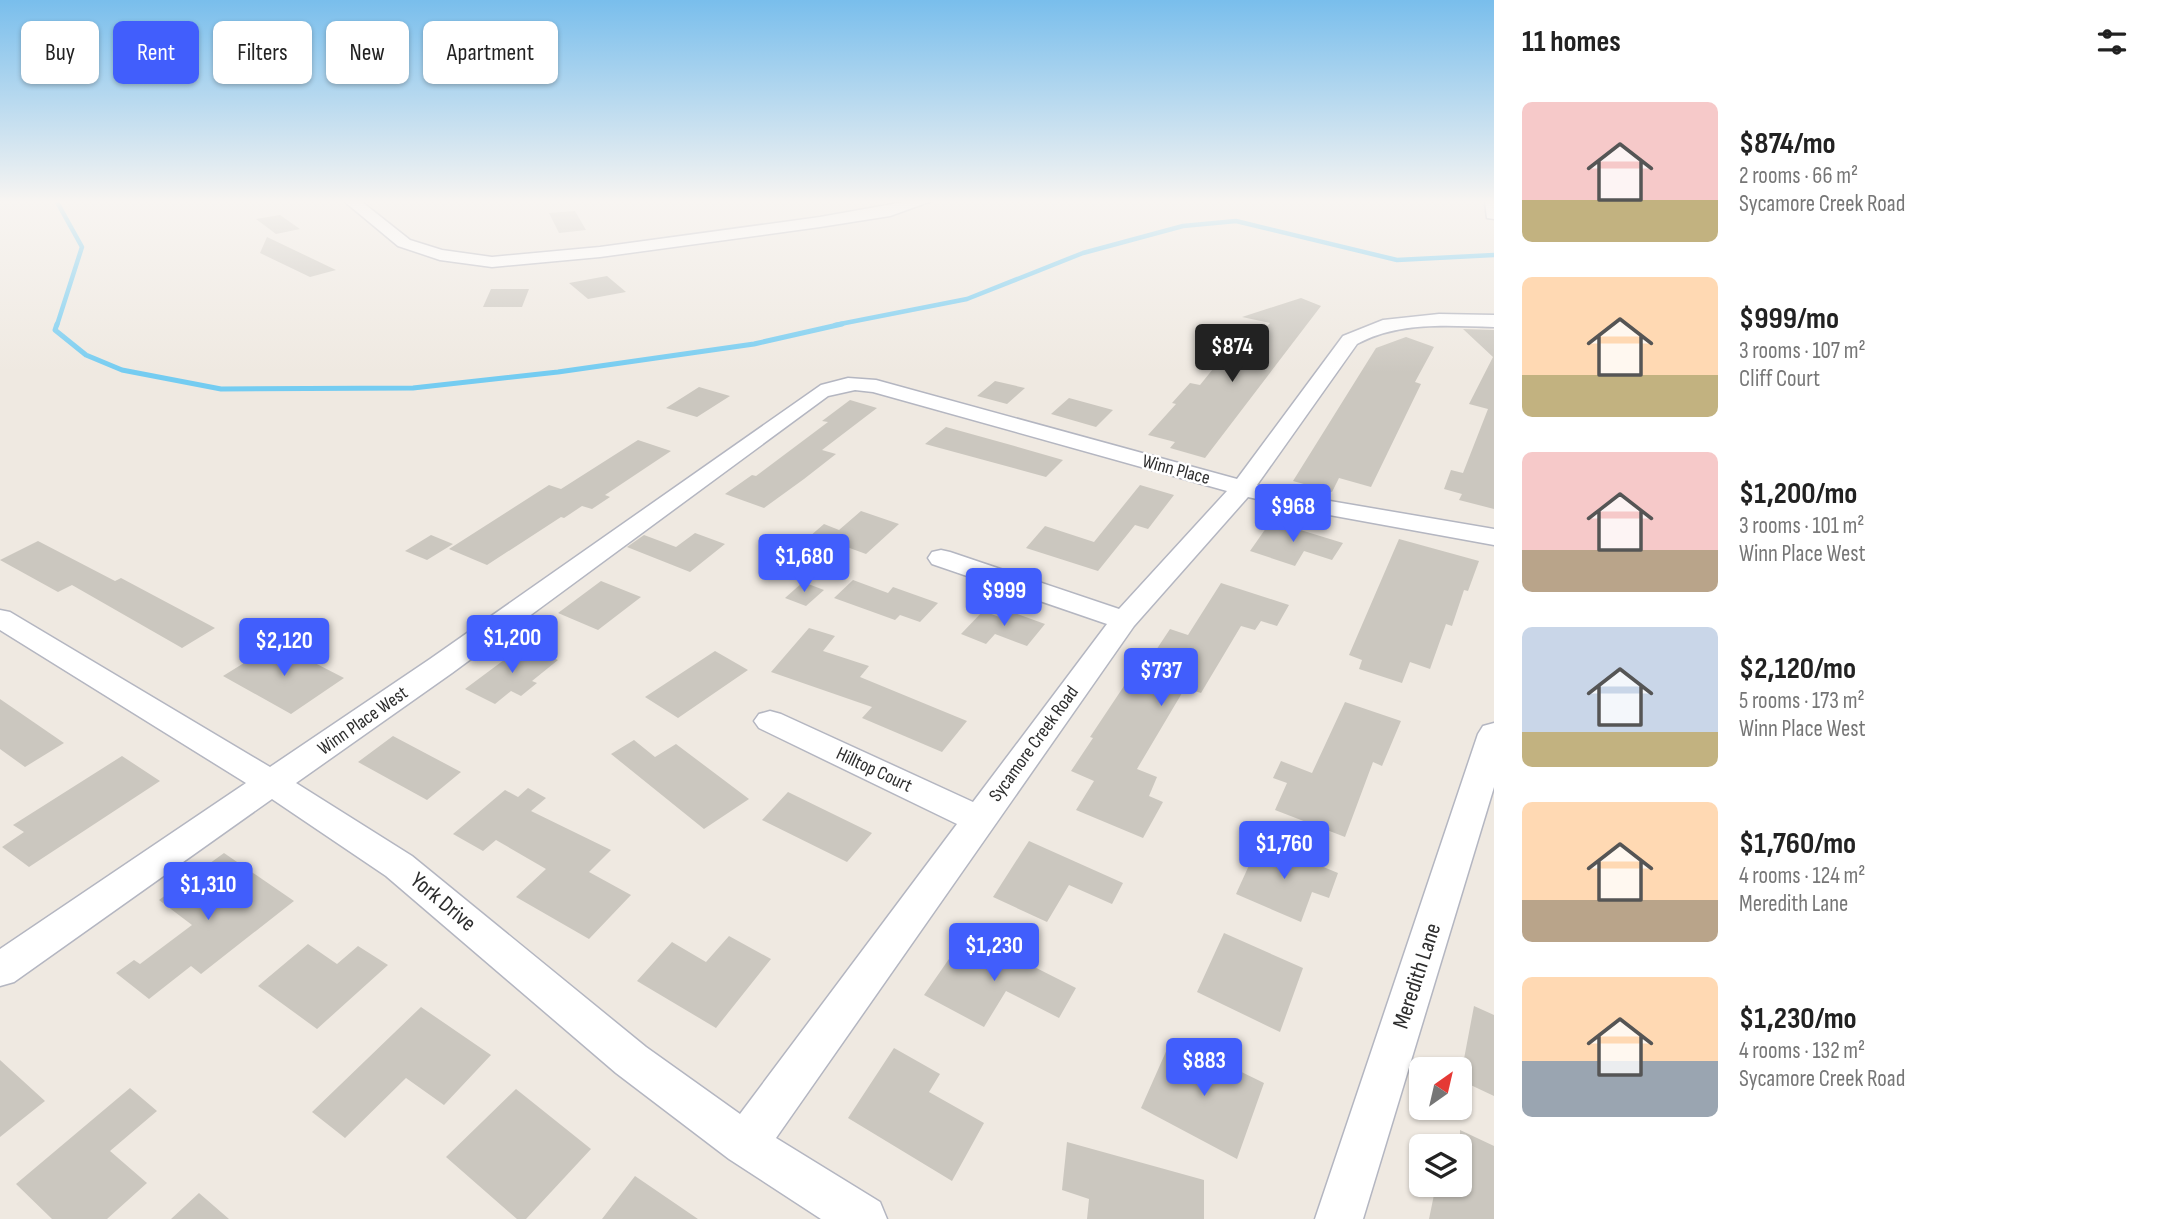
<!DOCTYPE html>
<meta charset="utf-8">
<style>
body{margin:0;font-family:"Sofia Sans Condensed",sans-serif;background:#f6f6f6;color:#222;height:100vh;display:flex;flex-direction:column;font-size:26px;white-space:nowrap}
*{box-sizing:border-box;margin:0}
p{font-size:23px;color:#767676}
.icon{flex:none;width:38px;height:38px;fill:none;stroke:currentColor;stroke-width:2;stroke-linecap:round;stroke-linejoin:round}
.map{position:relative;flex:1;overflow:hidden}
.details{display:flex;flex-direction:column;background:#fff;width:665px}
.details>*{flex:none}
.hud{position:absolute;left:21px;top:21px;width:665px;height:63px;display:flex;gap:14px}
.needle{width:46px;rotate:34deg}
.fabs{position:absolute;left:1409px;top:1057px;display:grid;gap:14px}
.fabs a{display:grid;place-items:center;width:63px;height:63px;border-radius:10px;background:#fff;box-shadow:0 2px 5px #0004;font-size:35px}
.price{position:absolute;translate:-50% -60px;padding:0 16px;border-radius:7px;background:#415efc;color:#fff;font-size:23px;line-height:46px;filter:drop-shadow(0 2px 4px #0008)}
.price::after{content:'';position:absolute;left:50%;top:42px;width:21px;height:16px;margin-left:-10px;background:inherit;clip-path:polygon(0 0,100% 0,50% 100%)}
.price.on{background:#222;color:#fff}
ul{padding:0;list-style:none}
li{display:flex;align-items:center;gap:21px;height:175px;padding:0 28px}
li span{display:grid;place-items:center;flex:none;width:196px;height:140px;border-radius:10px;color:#555}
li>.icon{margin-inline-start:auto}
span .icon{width:84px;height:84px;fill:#fffc;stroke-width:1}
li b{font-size:30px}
h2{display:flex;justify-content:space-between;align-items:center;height:84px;padding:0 28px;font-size:30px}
.pill{padding:0 24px;border-radius:10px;background:#fff;box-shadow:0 2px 5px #0004;font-size:24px;line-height:63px}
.pill.on{background:#415efc;color:#fff}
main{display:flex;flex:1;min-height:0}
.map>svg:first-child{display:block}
</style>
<main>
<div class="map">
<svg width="1494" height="1219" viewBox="0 0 1494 1219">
<rect width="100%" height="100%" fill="#efe9e1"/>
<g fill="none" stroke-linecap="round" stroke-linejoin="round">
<path stroke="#74ccf1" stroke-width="4.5" d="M 57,325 L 82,247 L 57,202
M 835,325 L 967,299 L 1083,253 L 1183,226 L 1236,221 L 1397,260 L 1494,255"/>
<path stroke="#74ccf1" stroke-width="5" d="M 57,324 L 55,330 L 86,355 L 122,370 L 221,389 L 413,388 L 558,372 L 754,344 L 842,324"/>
</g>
<path fill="#cbc7bf" d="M 575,211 L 586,230 L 559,233 L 549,213 Z
M 280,215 L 300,229 L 276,234 L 256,219 Z
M 267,237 L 336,270 L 310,277 L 260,253 Z
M 607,276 L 626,292 L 588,299 L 569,283 Z
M 491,289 L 529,289 L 522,307 L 483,307 Z
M 1301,298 L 1321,306 L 1205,458 L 1170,448 L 1175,442 L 1148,435 L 1176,404 L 1172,403 L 1190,383 L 1200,385 L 1217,364 L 1239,369 L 1268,333 L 1263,331 L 1270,323 L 1242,317 Z
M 1463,329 L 1494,330 L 1494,509 L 1459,500 L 1462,494 L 1444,489 L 1451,470 L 1463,473 L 1488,409 L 1469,404 L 1493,357 Z
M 1406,337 L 1434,347 L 1415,382 L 1421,384 L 1371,487 L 1339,478 L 1332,492 L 1293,481 L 1376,348 Z
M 995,381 L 1025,388 L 1007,404 L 977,396 Z
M 699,387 L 730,396 L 697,417 L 666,408 Z
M 1069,398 L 1113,410 L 1096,427 L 1051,414 Z
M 850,400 L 877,408 L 822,450 L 836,454 L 804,479 L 764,508 L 725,494 L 752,475 L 756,476 L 828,422 L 822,421 Z
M 946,427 L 1011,445 L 1063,460 L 1046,477 L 925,444 Z
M 638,440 L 671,451 L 605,495 L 610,497 L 592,509 L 582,506 L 564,518 L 561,517 L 487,565 L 449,549 L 549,485 L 561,489 Z
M 1140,485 L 1174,495 L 1148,529 L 1135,525 L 1098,571 L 1026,548 L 1045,526 L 1094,542 Z
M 861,511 L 899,524 L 866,554 L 833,542 L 823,551 L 802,543 L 824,524 L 839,530 Z
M 1271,521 L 1343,543 L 1332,560 L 1304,551 L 1295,566 L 1250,551 Z
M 695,533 L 725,544 L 690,572 L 627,547 L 644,535 L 676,547 Z
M 431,535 L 453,544 L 427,560 L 405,551 Z
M 1399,539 L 1479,561 L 1468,591 L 1464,590 L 1452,626 L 1446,624 L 1430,669 L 1410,662 L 1402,683 L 1359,669 L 1362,660 L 1349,655 Z
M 38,541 L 115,581 L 121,578 L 215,628 L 182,648 L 72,585 L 58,592 L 0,560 Z
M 853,580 L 888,593 L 893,587 L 938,603 L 920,622 L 900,615 L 895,620 L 834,598 Z
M 601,581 L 641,597 L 598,630 L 558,613 Z
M 803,582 L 824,590 L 806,606 L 785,598 Z
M 1221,583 L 1289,605 L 1277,626 L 1261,621 L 1255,630 L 1241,626 L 1201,693 L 1185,688 L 1137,769 L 1157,777 L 1149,796 L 1163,802 L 1143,838 L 1076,810 L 1094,781 L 1071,771 L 1093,738 L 1090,737 L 1124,686 L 1131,688 L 1170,629 L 1188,635 Z
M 983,611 L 1005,619 L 1012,612 L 1045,624 L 1027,646 L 995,634 L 986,644 L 961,634 Z
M 809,628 L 835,636 L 823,651 L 869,666 L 860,677 L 967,721 L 942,752 L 862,718 L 872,707 L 771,672 Z
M 276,643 L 344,678 L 291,714 L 223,676 Z
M 524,645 L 558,660 L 532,681 L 537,683 L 521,696 L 511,691 L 495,704 L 465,689 Z
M 715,651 L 748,670 L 678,718 L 645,697 Z
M 0,699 L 64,743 L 25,767 L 0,749 Z
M 1345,702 L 1401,721 L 1382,766 L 1373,762 L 1345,837 L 1275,810 L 1287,783 L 1273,778 L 1281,761 L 1312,773 Z
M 393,736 L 461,772 L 427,800 L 358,762 Z
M 634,740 L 655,757 L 676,744 L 749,799 L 704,829 L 611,754 Z
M 122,756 L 160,781 L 29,867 L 2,847 L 24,832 L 13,825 Z
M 528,788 L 546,798 L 531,811 L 611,850 L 589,872 L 631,895 L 589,939 L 516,897 L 546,869 L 496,840 L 483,851 L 453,834 L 505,790 L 518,797 Z
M 788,792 L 872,833 L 847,862 L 762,820 Z
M 1029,841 L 1123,883 L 1112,904 L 1069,885 L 1047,922 L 993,897 Z
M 1260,841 L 1338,873 L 1329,898 L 1312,892 L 1301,922 L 1236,894 Z
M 224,853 L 294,901 L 201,974 L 191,966 L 149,999 L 116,973 L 134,960 L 140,964 L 192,925 L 159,900 Z
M 967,933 L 1076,988 L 1059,1018 L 1006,991 L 984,1027 L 924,995 Z
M 1224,933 L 1303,968 L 1280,1032 L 1197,992 Z
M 729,936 L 771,959 L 716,1028 L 637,981 L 672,942 L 706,962 Z
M 308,944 L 337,964 L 358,946 L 388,965 L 317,1029 L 258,986 Z
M 1474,1006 L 1494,1015 L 1494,1096 L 1460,1080 Z
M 421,1007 L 491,1055 L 444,1105 L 406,1078 L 345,1138 L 312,1112 Z
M 1172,1038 L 1264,1083 L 1237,1159 L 1141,1108 Z
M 894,1048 L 940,1074 L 929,1092 L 984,1123 L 952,1181 L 848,1118 Z
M 0,1060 L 45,1101 L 0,1137 Z
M 130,1088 L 157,1111 L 110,1151 L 147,1183 L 107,1219 L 52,1219 L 16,1184 Z
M 516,1089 L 591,1149 L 526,1219 L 517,1219 L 446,1157 Z
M 1460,1130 L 1494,1146 L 1494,1219 L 1429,1219 L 1436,1185 L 1460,1185 Z
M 1067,1142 L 1204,1180 L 1204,1219 L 1087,1219 L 1089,1199 L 1062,1190 Z
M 635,1176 L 698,1219 L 602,1219 Z
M 199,1193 L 229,1219 L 171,1219 Z"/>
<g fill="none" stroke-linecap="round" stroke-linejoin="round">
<g stroke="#b4b6c1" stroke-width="3">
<path id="minor" d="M 345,202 L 362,202 L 410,240 L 442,250 L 492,257 L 600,247 L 820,217 L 904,202 L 929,202 L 890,216 L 820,227 L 600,257 L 492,267 L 440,260 L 398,246 Z
M 1485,202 L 1494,202 L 1494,219 L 1487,218 Z
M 1439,314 L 1494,315 L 1494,327 C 1447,326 1400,321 1357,344 L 1257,485 L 1324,500 L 1494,529 L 1494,545 L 1324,514 L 1248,497 L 1134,626 L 776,1138 L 880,1202 L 887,1219 L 821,1219 L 729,1159 L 616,1073 L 386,876 L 272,799 L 14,982 L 0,986 L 0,949 L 246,783 L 0,630 L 0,610 L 10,612 L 270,767 L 430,659 L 821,385 L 848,378 L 876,380 L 1237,479 L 1343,336 L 1383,320 ZM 855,390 L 873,392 L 1227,491 L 1119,609 L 950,552 L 941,550 L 932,552 L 928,558 L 932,564 L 1107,624 L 973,802 L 781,714 L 770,711 L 759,714 L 754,721 L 759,728 L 957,824 L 740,1114 L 646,1047 L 412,856 L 296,783 L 452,673 L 828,396 Z
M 1494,723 L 1494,787 L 1363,1219 L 1315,1219 L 1478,734 L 1483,726 Z"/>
</g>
<use href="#minor" fill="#fff" fill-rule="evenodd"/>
</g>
<linearGradient id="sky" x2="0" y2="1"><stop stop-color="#79beec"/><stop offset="0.54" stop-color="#f8f5f2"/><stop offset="1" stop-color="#f8f5f2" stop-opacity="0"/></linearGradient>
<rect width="1494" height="373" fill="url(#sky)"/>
<g text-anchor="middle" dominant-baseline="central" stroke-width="5" stroke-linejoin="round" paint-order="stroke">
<g font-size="19" fill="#2e2e2e" stroke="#fff">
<text transform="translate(1176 470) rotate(15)">Winn Place</text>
<text transform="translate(363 721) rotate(-35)">Winn Place West</text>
<text transform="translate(1034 744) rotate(-54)">Sycamore Creek Road</text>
<text transform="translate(874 770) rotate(25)">Hilltop Court</text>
</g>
<g font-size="23" fill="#2e2e2e" stroke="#fff">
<text transform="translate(443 902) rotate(40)">York Drive</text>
<text transform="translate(1417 976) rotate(-72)">Meredith Lane</text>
</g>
</g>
</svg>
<div class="fabs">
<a><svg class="needle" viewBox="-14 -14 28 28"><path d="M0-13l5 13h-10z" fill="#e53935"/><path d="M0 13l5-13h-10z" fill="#767676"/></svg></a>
<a><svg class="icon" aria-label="layers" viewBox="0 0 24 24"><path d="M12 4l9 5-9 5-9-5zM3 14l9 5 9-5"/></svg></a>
</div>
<b class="price on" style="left:1232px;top:384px">$874</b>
<b class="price" style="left:1293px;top:544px">$968</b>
<b class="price" style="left:804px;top:594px">$1,680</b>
<b class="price" style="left:1004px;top:628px">$999</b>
<b class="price" style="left:512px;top:675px">$1,200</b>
<b class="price" style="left:284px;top:678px">$2,120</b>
<b class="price" style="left:1161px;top:708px">$737</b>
<b class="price" style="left:1284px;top:881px">$1,760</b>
<b class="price" style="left:208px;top:922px">$1,310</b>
<b class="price" style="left:994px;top:983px">$1,230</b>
<b class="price" style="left:1204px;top:1098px">$883</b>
<div class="hud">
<a class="pill">Buy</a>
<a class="pill on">Rent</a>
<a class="pill">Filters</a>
<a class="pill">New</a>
<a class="pill">Apartment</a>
</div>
</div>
<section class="details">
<h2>11 homes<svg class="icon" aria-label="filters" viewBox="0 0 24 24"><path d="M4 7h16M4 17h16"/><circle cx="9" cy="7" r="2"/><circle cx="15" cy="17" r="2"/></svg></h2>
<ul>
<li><span style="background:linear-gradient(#f6c9c9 70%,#c2b280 0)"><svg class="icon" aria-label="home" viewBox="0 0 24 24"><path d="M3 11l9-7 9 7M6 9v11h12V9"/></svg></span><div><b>$874/mo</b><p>2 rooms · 66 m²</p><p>Sycamore Creek Road</p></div></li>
<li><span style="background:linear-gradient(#ffd9b3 70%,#c2b280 0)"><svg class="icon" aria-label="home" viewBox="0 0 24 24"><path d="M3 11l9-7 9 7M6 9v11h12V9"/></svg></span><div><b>$999/mo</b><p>3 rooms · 107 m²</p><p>Cliff Court</p></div></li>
<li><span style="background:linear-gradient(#f6c9c9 70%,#b9a48a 0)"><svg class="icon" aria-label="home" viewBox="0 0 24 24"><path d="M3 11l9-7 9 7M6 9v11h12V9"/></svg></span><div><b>$1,200/mo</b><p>3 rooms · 101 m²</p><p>Winn Place West</p></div></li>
<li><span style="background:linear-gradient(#c9d6e8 75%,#c2b280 0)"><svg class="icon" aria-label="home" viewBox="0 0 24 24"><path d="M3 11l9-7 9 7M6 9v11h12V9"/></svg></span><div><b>$2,120/mo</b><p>5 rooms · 173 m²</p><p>Winn Place West</p></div></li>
<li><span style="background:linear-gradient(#ffd9b3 70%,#b9a48a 0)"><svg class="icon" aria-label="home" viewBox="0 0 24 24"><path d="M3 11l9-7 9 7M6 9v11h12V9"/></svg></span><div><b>$1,760/mo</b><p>4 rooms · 124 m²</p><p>Meredith Lane</p></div></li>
<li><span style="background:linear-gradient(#ffd9b3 60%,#9aa5b1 0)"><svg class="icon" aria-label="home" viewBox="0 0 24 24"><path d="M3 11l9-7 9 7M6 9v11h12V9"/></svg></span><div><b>$1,230/mo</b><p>4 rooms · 132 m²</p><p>Sycamore Creek Road</p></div></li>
</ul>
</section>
</main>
